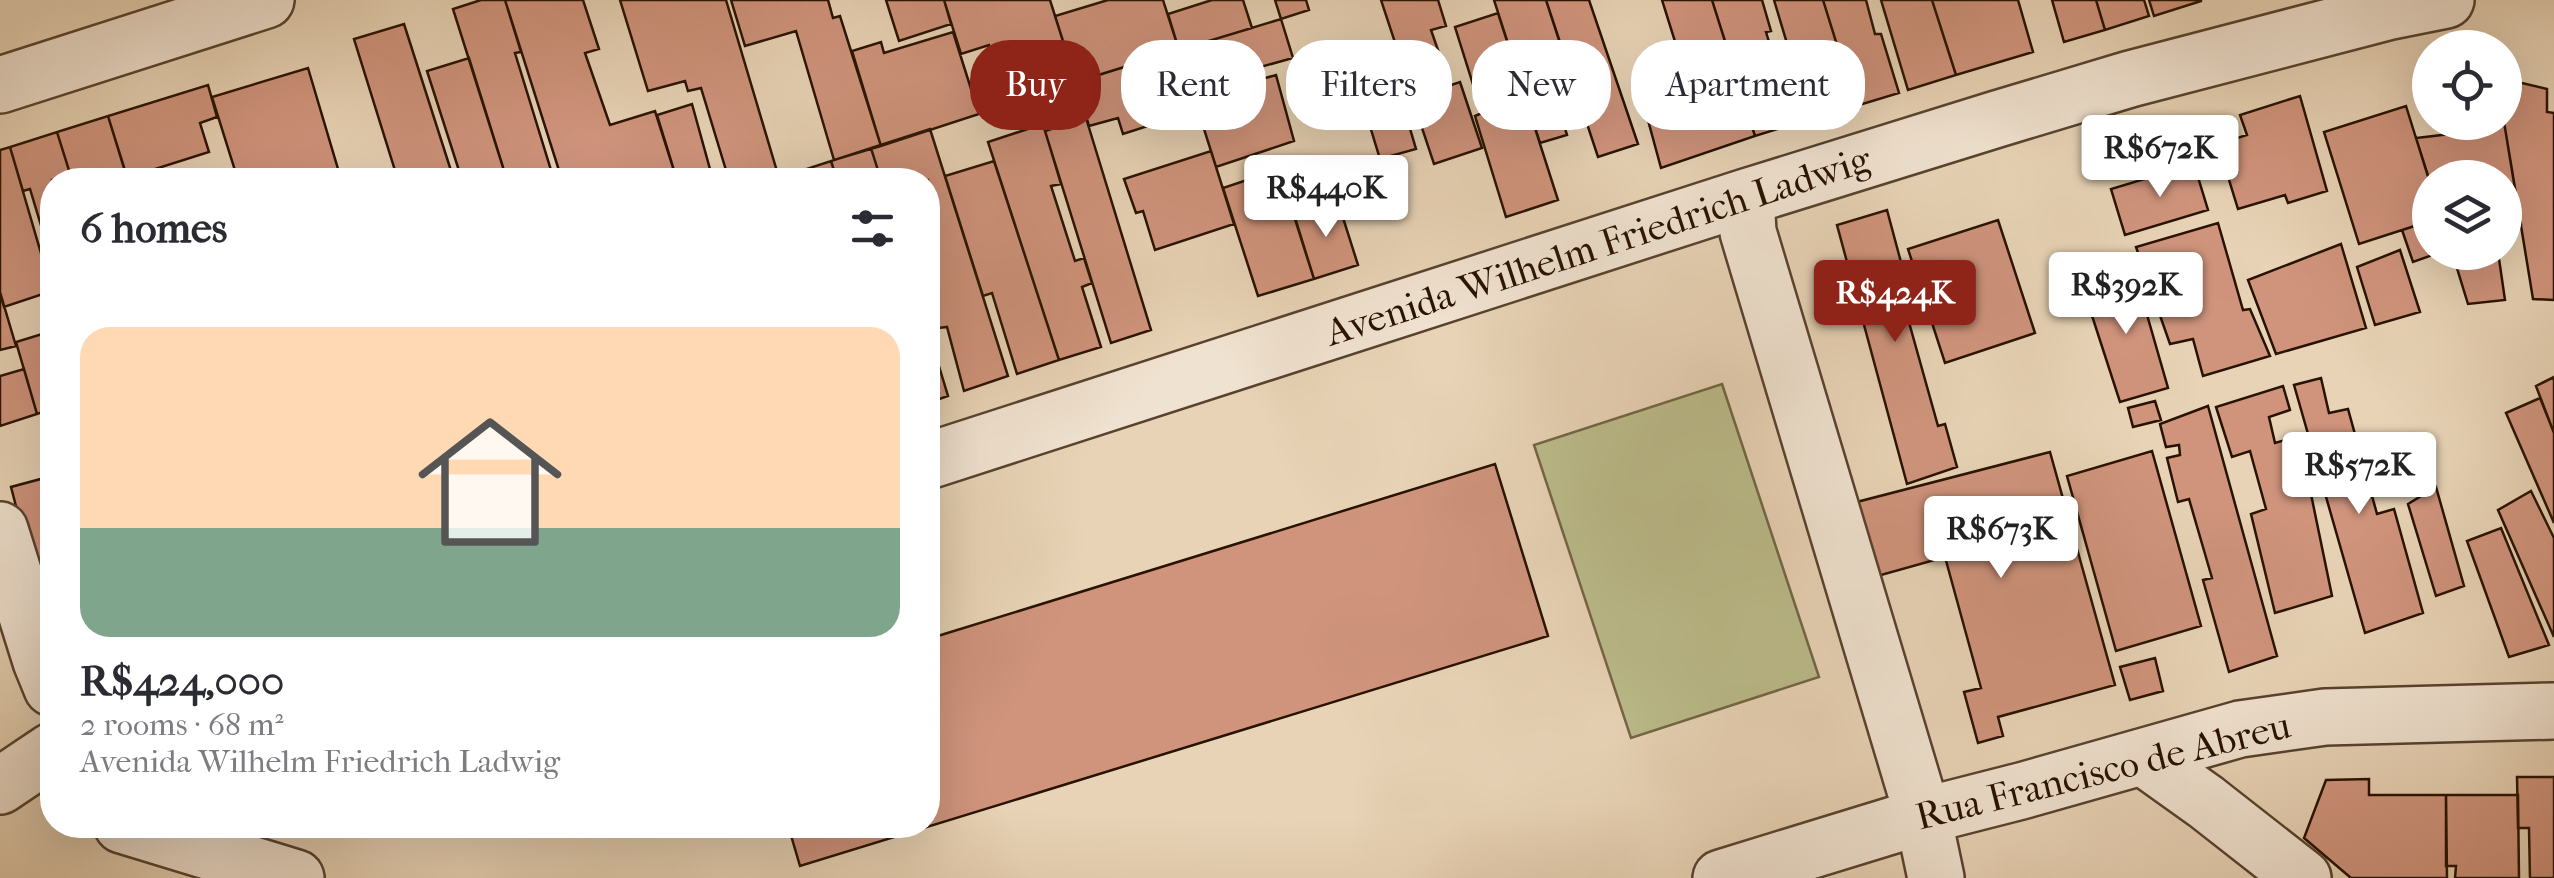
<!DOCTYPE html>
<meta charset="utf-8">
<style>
body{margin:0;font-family:"IM FELL French Canon",serif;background:#f7f7f7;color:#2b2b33;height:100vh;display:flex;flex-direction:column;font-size:38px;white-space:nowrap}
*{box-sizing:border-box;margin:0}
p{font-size:32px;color:#7c7c81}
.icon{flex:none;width:55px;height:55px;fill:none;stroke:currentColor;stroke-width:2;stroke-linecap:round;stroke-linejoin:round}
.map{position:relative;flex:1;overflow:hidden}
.details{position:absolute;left:40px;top:168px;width:900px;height:670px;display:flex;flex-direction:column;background:#fff;border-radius:40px;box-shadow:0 10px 40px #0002}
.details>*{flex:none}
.hud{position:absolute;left:970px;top:40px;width:950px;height:90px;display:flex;gap:20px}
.fabs{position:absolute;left:2412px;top:30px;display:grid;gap:20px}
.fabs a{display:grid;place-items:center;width:110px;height:110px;border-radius:50%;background:#fff;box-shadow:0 10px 40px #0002;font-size:50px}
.price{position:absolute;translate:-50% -85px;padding:0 22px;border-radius:10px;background:#fff;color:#222;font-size:32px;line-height:65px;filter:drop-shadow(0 2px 5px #0008)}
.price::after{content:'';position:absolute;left:50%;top:60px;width:30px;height:22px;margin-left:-15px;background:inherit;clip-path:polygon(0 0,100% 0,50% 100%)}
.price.on{background:#8f2418;color:#fff}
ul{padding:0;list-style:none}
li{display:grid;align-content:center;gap:20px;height:530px;padding:0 40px}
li+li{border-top:2px solid #e1e1e2}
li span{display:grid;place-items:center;height:310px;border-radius:30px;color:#555}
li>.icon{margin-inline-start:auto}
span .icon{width:180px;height:180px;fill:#fffc;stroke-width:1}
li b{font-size:42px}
h2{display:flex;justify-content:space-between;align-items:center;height:120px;padding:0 40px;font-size:42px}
.chip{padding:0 35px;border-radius:40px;background:#fff;box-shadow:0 10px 40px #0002;font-size:35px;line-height:90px}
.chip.on{background:#8f2418;color:#fff}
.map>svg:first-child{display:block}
</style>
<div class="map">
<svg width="2554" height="878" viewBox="0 0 2554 878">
<rect width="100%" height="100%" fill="#e8d3b6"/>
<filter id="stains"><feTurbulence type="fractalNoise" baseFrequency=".002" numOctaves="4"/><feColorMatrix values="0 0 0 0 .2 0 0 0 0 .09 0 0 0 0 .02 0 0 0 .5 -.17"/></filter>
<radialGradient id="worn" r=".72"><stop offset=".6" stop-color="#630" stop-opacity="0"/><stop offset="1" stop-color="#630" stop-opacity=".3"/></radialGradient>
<path fill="#bbbb8a" stroke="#726645" stroke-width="2.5" d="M 1722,384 L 1819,677 L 1631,738 L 1534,445 Z"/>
<path fill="#d0947d" stroke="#281200" stroke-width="2.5" d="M 481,0 L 505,0 L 521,52 L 515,53 L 554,180 L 507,180 L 453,9 Z
M 505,0 L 583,0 L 599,49 L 585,53 L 610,125 L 655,111 L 677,180 L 562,180 Z
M 620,0 L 726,0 L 779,178 L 729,180 L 701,88 L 688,91 L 685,81 L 648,91 Z
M 731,0 L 828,0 L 833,18 L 840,16 L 881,146 L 834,160 L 796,31 L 745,46 Z
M 886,0 L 944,0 L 951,24 L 899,41 Z
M 944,0 L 1050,0 L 1076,82 L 979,114 L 971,89 L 988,84 L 984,69 L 995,65 L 989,45 L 961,54 Z
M 1108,0 L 1163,0 L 1179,50 L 1076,82 L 1055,16 Z
M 1212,0 L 1243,0 L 1252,28 L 1179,50 L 1168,14 Z
M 1275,0 L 1306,0 L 1309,10 L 1281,19 Z
M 1381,0 L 1438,0 L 1446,26 L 1431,30 L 1446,73 L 1409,85 Z
M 1494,0 L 1546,0 L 1573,83 L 1553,90 L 1567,135 L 1540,143 Z
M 1546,0 L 1589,0 L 1638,144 L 1598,157 Z
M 1662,0 L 1712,0 L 1755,136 L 1661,168 L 1642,98 L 1688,83 Z
M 1712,0 L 1762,0 L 1771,31 L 1766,32 L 1794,124 L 1755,136 Z
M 1774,0 L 1823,0 L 1856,106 L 1810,120 Z
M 1823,0 L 1866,0 L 1875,34 L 1881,34 L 1899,93 L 1856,106 Z
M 1881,0 L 1932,0 L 1956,75 L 1908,90 Z
M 1932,0 L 2018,0 L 2033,52 L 1956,75 Z
M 2052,0 L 2096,0 L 2105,30 L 2064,42 Z
M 2096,0 L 2144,0 L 2149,16 L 2105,30 Z
M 2149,0 L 2201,0 L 2201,1 L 2154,16 Z
M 1498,13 L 1558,200 L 1506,217 L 1475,116 L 1482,113 L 1455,27 Z
M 1281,19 L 1293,58 L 1235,74 L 1237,86 L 1276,75 L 1294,141 L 1216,167 L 1179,50 Z
M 404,24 L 454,180 L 398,180 L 354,39 Z
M 953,32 L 979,114 L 881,146 L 852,51 L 881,42 L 884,53 Z
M 1179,50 L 1198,110 L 1123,134 L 1118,118 L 1089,126 L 1076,82 Z
M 469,58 L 507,180 L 462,180 L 427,71 Z
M 308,68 L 338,169 L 305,180 L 238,180 L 212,97 Z
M 2505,79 L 2547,89 L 2547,112 L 2554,113 L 2554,300 L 2533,299 L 2504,122 Z
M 1460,82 L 1482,148 L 1434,164 L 1412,98 Z
M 208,85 L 217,117 L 200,123 L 209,152 L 127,178 L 108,116 Z
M 1398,88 L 1416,149 L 1380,159 L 1362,100 Z
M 2300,96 L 2327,191 L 2288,203 L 2285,195 L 2238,209 L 2218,144 L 2247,135 L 2240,115 Z
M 692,104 L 713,180 L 677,180 L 657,115 Z
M 2406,106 L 2430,183 L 2430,221 L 2359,244 L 2324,132 Z
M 108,116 L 128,180 L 72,180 L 57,132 Z
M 1086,118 L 1151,330 L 1111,343 L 1045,131 Z
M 2176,121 L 2184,145 L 2152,155 L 2145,130 Z
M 2472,122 L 2504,122 L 2521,224 L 2505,228 L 2505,178 L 2430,178 L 2430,182 L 2416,138 L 2450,134 L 2451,127 Z
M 1043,124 L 1061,184 L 1051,186 L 1075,261 L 1084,258 L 1092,283 L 1082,287 L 1101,347 L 1059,360 L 988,142 Z
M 930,129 L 1008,376 L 964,391 L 947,327 L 939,328 L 928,289 L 928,180 L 881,180 L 871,148 Z
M 57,132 L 72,180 L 52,180 L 52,262 L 30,189 L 23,191 L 10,147 Z
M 10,147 L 52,291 L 4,307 L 0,293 L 0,150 Z
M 871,148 L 881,180 L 837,180 L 831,161 Z
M 1211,151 L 1234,224 L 1155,250 L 1143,211 L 1136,213 L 1124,179 Z
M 831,161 L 837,180 L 783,180 L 782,177 Z
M 994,161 L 1059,360 L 1017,374 L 992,293 L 983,296 L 945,176 Z
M 2194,164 L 2208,210 L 2125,235 L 2111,189 Z
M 1280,169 L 1314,279 L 1258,296 L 1223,188 Z
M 1338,202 L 1358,265 L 1314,279 L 1294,216 Z
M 1887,210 L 1913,307 L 1905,308 L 1938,426 L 1945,424 L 1957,467 L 1907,484 L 1837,225 Z
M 1998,220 L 2035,333 L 1945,363 L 1908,249 Z
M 2430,221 L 2430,252 L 2441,252 L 2413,262 L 2402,230 Z
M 2218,223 L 2243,310 L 2250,309 L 2270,356 L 2203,376 L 2193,339 L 2170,344 L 2136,247 Z
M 2341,244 L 2366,328 L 2276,354 L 2248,280 Z
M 2400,250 L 2420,312 L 2375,325 L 2357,267 Z
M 2452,252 L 2498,252 L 2505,300 L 2468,304 Z
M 2135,273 L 2168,388 L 2120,402 L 2083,288 Z
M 0,292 L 16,346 L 0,350 Z
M 928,330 L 948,396 L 928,403 Z
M 52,331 L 52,409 L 37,414 L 16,342 Z
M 24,369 L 37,414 L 0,426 L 0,376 Z
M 2554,377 L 2554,433 L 2536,386 Z
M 2321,378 L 2329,413 L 2348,409 L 2377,514 L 2394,509 L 2423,613 L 2365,633 L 2294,385 Z
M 2283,386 L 2290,410 L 2269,417 L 2275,443 L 2299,436 L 2332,596 L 2275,613 L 2251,514 L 2266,509 L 2250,451 L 2232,457 L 2216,407 Z
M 2540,398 L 2554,433 L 2554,523 L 2506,413 Z
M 2155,401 L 2161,420 L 2133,427 L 2128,408 Z
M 2208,406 L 2277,656 L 2229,672 L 2203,580 L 2212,578 L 2189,499 L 2178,502 L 2167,458 L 2180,455 L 2179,445 L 2166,447 L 2160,424 Z
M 2152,451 L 2201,626 L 2116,651 L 2067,476 Z
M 2050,452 L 2115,685 L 1998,717 L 2003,736 L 1978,743 L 1964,692 L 1981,688 L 1945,557 L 1874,577 L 1853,503 Z
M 1495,464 L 1548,636 L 800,866 L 788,825 L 928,825 L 928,639 Z
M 52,476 L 52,644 L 11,487 Z
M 2436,487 L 2464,586 L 2436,596 L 2408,504 Z
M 2531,491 L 2554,538 L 2554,637 L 2498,510 Z
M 2501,528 L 2549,645 L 2509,657 L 2467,541 Z
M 2155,658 L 2163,691 L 2130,700 L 2120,667 Z
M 2517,777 L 2554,777 L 2554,878 L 2530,878 L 2529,828 L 2518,828 Z
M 2369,779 L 2369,795 L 2446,795 L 2447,878 L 2351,878 L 2304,838 L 2326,780 Z
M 2446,795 L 2518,795 L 2519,878 L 2455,878 L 2456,866 L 2446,866 Z"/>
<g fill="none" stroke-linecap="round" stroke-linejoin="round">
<g stroke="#58422e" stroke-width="60">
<path id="minor" d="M 0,85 L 266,0
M 1746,197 L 1748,232 L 1923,816 L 1936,878
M 928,461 L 1746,197 L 1997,119 L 2130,79 L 2391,11 L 2446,0
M 0,530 L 41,661 L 52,688
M 2143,757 L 2206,802 L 2303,878
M 0,786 L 52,751
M 122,825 L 296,878
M 1721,878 L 1923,816 L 2021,791 L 2240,729 L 2325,717 L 2554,711"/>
</g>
<use href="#minor" stroke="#f0e2d0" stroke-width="55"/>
</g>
<g text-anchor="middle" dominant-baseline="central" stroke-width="8" stroke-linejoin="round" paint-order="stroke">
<g font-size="38" fill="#281200" stroke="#f0e2d0">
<text transform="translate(1598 246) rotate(-18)">Avenida Wilhelm Friedrich Ladwig</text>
<text transform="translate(2103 771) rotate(-14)">Rua Francisco de Abreu</text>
</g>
</g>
<rect width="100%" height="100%" filter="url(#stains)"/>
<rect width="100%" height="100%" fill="url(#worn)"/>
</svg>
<div class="fabs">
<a><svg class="icon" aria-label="locate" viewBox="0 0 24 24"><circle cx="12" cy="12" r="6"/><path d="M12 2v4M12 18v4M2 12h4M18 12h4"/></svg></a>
<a><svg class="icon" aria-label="layers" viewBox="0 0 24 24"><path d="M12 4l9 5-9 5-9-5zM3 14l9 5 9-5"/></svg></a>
</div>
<b class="price" style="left:2160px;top:200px">R$672K</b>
<b class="price" style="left:1326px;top:240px">R$440K</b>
<b class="price" style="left:2126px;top:337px">R$392K</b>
<b class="price on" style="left:1895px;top:345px">R$424K</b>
<b class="price" style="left:2359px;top:517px">R$572K</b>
<b class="price" style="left:2001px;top:581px">R$673K</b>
<div class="hud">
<a class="chip on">Buy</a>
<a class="chip">Rent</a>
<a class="chip">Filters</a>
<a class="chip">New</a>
<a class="chip">Apartment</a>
</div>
<section class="details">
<h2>6 homes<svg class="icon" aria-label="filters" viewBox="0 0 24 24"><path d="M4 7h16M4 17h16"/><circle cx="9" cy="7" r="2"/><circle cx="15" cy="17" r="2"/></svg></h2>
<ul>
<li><span style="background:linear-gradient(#ffd9b3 65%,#7fa58c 0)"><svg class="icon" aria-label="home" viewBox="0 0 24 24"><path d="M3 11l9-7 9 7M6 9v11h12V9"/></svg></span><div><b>R$424,000</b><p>2 rooms · 68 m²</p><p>Avenida Wilhelm Friedrich Ladwig</p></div></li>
</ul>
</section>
</div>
